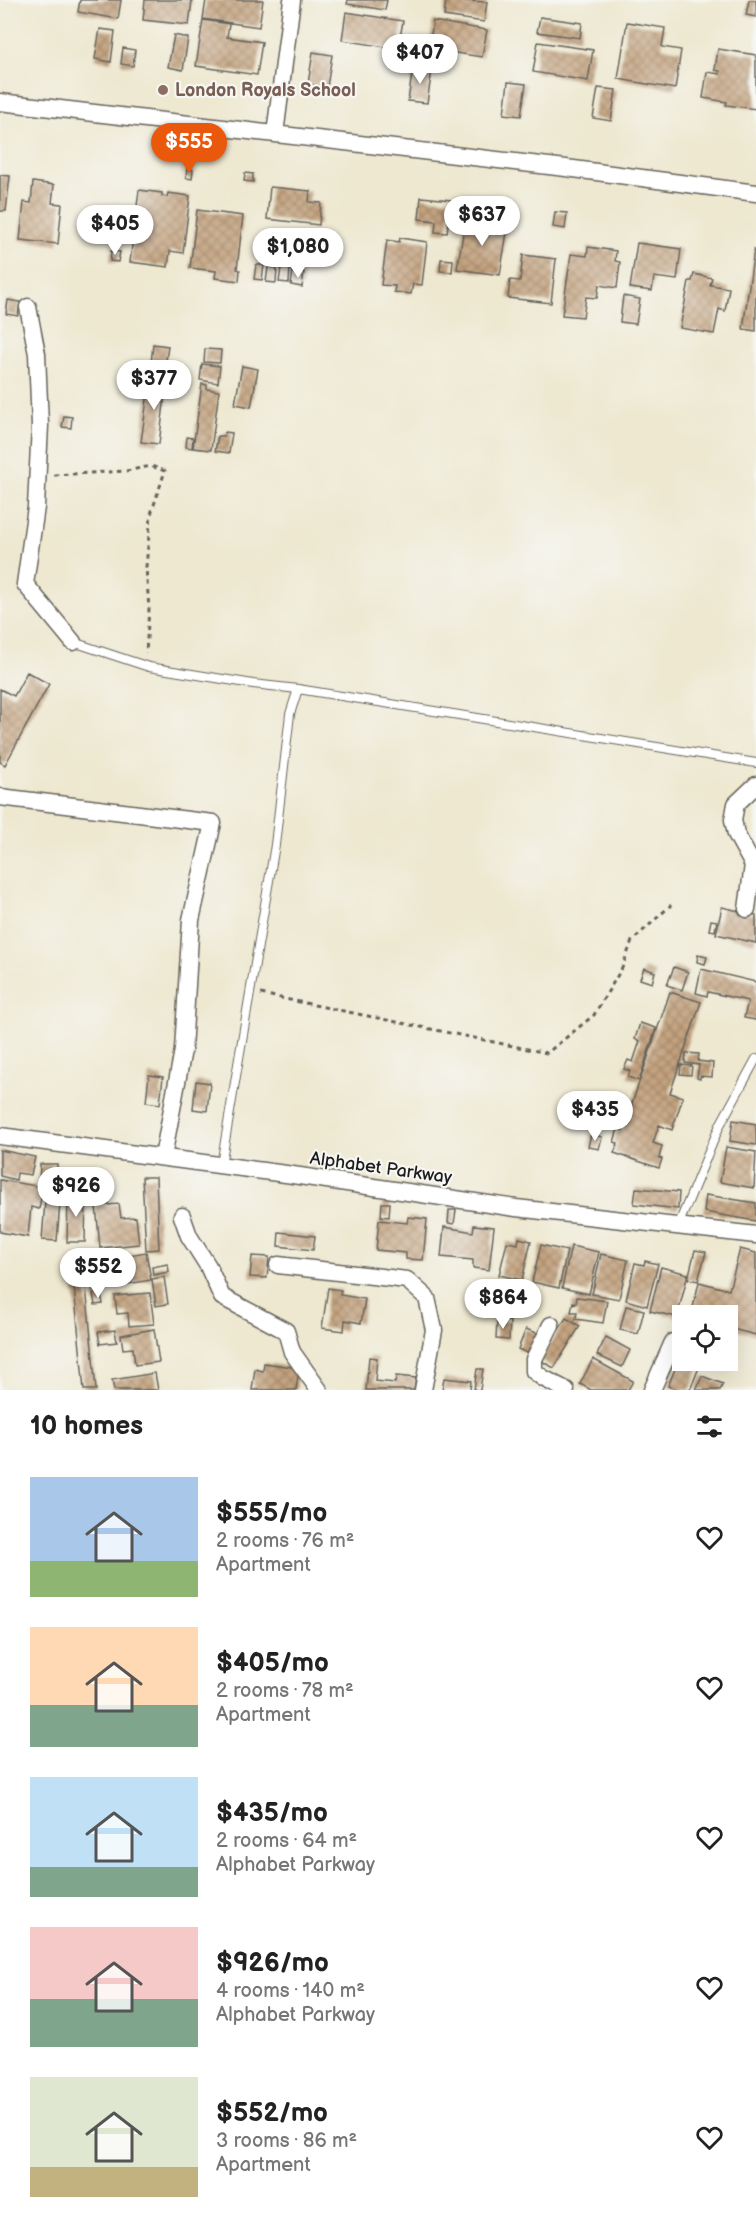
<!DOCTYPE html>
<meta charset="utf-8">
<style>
body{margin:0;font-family:"Balsamiq Sans",sans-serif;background:#f6f6f6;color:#222;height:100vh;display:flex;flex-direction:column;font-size:22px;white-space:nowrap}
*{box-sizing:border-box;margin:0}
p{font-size:20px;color:#767676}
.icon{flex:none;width:33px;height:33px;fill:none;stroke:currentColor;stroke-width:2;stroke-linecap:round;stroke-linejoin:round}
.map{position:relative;height:1390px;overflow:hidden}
.drawer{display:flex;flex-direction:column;background:#fff;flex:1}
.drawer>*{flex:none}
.buttons{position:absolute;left:672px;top:1305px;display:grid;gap:12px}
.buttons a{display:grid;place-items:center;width:66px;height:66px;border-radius:0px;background:#fff;box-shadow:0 6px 24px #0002;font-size:30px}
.price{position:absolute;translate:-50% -51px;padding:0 14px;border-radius:21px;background:#fff;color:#222;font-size:20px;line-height:39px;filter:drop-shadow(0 2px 3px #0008)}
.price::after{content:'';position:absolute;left:50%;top:36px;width:18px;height:14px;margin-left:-9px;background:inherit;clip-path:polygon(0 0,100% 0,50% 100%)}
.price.active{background:#ea580c;color:#fff}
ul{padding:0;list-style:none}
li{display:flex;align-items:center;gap:18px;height:150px;padding:0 30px}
li span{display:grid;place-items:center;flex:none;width:168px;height:120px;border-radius:0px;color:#555}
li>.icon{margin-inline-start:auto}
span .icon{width:72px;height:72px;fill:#fffc;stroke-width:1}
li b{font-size:26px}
h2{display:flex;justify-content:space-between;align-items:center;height:72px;padding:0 30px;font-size:26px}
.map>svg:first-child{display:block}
</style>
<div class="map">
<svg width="756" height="1390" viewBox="0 0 756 1390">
<defs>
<pattern id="building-cross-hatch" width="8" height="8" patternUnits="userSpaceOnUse" patternTransform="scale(1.5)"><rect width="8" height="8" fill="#c4a37f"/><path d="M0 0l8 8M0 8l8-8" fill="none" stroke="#9e8467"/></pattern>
</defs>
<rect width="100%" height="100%" fill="#f6f6f2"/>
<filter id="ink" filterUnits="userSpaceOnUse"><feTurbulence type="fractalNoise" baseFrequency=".0167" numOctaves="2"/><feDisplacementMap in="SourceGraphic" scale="12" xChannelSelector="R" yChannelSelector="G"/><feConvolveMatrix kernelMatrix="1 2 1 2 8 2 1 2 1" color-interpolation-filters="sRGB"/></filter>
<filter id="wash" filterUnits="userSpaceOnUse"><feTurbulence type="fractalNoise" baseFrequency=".008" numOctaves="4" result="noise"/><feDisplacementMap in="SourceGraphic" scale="24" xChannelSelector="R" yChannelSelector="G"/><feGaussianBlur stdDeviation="1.35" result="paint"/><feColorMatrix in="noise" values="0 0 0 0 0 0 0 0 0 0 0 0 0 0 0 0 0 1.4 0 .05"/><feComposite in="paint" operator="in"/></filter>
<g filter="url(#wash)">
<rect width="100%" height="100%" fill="#eee8d0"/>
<g id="blocks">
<path fill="url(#building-cross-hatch)" d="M 80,0 L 121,0 L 118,19 L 78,12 Z
M 145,0 L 192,0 L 189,25 L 143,20 Z
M 206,0 L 263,0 L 259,27 L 203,19 Z
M 348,0 L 387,0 L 385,10 L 347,4 Z
M 446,0 L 487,2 L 484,22 L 444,16 Z
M 749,0 L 756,0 L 756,17 L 746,15 Z
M 346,12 L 403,21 L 398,49 L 342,40 Z
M 540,17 L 582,23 L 580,38 L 537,32 Z
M 203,20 L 229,24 L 227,37 L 262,42 L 257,75 L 196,66 Z
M 433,21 L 487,30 L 482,57 L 429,49 Z
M 627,22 L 665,28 L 662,47 L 681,50 L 675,89 L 618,79 Z
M 100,29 L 115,31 L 111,62 L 95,59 Z
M 174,35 L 188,38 L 183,70 L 168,67 Z
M 538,42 L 593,50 L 588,81 L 533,72 Z
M 123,48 L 135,50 L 133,66 L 121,64 Z
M 718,49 L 756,55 L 756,109 L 726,105 L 727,102 L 703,98 L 707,72 L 720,74 L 720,71 L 715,70 Z
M 313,52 L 332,55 L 327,87 L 308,84 Z
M 413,67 L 432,70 L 427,103 L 408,101 Z
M 508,82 L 526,84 L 521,116 L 504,114 Z
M 598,88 L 616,90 L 611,121 L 593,118 Z
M 187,169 L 193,170 L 192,179 L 186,178 Z
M 245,173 L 253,174 L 253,182 L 244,181 Z
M 0,175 L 10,176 L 6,211 L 0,211 Z
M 33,182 L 54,185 L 52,203 L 62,204 L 58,244 L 20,240 L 24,202 L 31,203 Z
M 270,187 L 310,191 L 309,202 L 321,203 L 319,225 L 267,219 Z
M 139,190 L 162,193 L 162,196 L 167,197 L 168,193 L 190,196 L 183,253 L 170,251 L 168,267 L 130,262 Z
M 421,197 L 451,200 L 447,233 L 435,232 L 436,221 L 419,219 Z
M 197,210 L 243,216 L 237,269 L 240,270 L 239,281 L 215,278 L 216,271 L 190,268 Z
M 555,212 L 567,213 L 565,229 L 553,227 Z
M 466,217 L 502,223 L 501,231 L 507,232 L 500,275 L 457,269 Z
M 400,238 L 427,242 L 422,285 L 413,284 L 411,294 L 394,292 L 395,286 L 381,285 L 387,240 L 399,242 Z
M 637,243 L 681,249 L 677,280 L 654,277 L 652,291 L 630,288 Z
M 588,247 L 616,251 L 615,261 L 620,262 L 617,288 L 599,285 L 597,298 L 586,297 L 583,317 L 562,315 L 571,254 L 587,256 Z
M 754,250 L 756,251 L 756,331 L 743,329 Z
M 111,251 L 120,252 L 118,262 L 110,261 Z
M 308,251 L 317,251 L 315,263 L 307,262 Z
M 523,255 L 556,259 L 551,303 L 508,298 L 510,280 L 520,281 Z
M 441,259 L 453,260 L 452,272 L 440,271 Z
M 256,265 L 264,265 L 262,280 L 254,279 Z
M 268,267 L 277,268 L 276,283 L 266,282 Z
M 281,268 L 290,269 L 289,283 L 279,282 Z
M 293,271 L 304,272 L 302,287 L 291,285 Z
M 694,274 L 712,278 L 710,285 L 729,288 L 725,311 L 719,309 L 714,334 L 680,328 L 689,281 L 692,281 Z
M 623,296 L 640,299 L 636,324 L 620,322 Z
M 8,300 L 20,302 L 18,316 L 6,314 Z
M 153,344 L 168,346 L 164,375 L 150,373 Z
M 205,349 L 221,350 L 220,363 L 204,362 Z
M 202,364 L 220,366 L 218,383 L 200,380 Z
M 242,366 L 258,369 L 251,407 L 235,404 Z
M 150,378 L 167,380 L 159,444 L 141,442 Z
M 202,384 L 207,385 L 207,389 L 219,391 L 211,450 L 193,448 Z
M 64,416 L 72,417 L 71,428 L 62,427 Z
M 225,432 L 232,433 L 229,453 L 215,451 L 218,436 L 224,436 Z
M 187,437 L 193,438 L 192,448 L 186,447 Z
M 27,672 L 49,684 L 5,765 L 0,762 L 0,689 L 14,696 Z
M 722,907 L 756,915 L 756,943 L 716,934 Z
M 711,920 L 717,921 L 715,931 L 709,930 Z
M 698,955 L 707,957 L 705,964 L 697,962 Z
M 674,967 L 688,972 L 682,990 L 667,985 Z
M 644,968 L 655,972 L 652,983 L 640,979 Z
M 701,969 L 756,982 L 756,1020 L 744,1018 L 748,1001 L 708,992 L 707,996 L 696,993 Z
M 670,992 L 701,1002 L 670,1093 L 683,1097 L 672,1130 L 659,1125 L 653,1143 L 662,1146 L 659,1158 L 662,1159 L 659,1168 L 614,1153 L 618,1143 L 614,1142 L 618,1129 L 623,1130 Z
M 640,1023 L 656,1028 L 639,1081 L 628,1077 L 630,1071 L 624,1069 L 628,1060 L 633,1062 L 640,1041 L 635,1039 Z
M 686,1053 L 699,1054 L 698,1061 L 713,1063 L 712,1077 L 700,1076 L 700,1079 L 697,1078 L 699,1065 L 685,1063 Z
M 681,1065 L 692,1066 L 691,1075 L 680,1074 Z
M 149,1075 L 163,1077 L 160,1104 L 146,1102 Z
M 196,1081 L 210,1083 L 207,1111 L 193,1109 Z
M 733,1120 L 756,1124 L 756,1145 L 730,1141 Z
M 591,1134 L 602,1137 L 599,1149 L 588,1147 Z
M 726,1147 L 756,1152 L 754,1188 L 720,1182 Z
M 0,1150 L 35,1157 L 31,1175 L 17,1173 L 16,1180 L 0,1176 Z
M 40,1164 L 57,1164 L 56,1184 L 39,1184 Z
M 89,1174 L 101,1174 L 101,1196 L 89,1196 Z
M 142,1177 L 156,1177 L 159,1249 L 146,1250 Z
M 0,1180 L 43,1187 L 39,1209 L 31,1207 L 28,1237 L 0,1232 Z
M 636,1188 L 679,1192 L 678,1209 L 634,1204 Z
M 46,1189 L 61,1190 L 57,1241 L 42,1240 Z
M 68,1193 L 86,1193 L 85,1242 L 67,1242 Z
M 706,1195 L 756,1203 L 756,1221 L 704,1212 Z
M 382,1203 L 390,1203 L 389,1217 L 381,1216 Z
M 119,1204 L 121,1218 L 136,1217 L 139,1244 L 100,1248 L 96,1206 Z
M 449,1210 L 456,1210 L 454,1224 L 448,1223 Z
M 408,1217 L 427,1219 L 423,1260 L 406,1259 L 406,1253 L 376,1250 L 379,1220 L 407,1223 Z
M 474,1225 L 494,1227 L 489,1270 L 473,1268 L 473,1260 L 441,1257 L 444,1227 L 473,1232 Z
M 279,1232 L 315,1236 L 313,1250 L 278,1246 Z
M 519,1238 L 531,1241 L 522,1280 L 499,1275 L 507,1242 L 518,1244 Z
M 541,1245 L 567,1251 L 559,1288 L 532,1282 Z
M 571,1246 L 599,1252 L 589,1294 L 562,1288 Z
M 740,1249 L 756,1253 L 756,1335 L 728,1328 L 728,1316 L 691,1316 L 699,1282 L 729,1290 Z
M 695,1250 L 706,1252 L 698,1281 L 688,1279 Z
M 146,1252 L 151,1280 L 111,1287 L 104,1259 Z
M 601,1254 L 628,1260 L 619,1299 L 592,1294 Z
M 252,1256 L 269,1257 L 267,1278 L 250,1277 Z
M 645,1261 L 658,1264 L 647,1306 L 626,1300 L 635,1263 L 644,1265 Z
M 168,1264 L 169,1272 L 153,1275 L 152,1267 Z
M 661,1267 L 688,1274 L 677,1317 L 650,1311 Z
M 164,1277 L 168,1304 L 156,1306 L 152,1279 Z
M 86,1286 L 96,1390 L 84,1390 L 74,1287 Z
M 328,1288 L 341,1290 L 340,1295 L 365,1299 L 361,1323 L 345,1320 L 344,1331 L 322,1328 Z
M 101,1293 L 103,1304 L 95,1305 L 93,1294 Z
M 150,1293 L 154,1324 L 129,1326 L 128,1313 L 117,1314 L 115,1296 Z
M 577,1297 L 607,1301 L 603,1323 L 576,1319 L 577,1312 L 571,1312 L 573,1302 L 576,1303 Z
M 626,1306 L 644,1310 L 638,1334 L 620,1330 Z
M 566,1318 L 580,1326 L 554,1368 L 540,1360 Z
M 497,1321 L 510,1321 L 509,1340 L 496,1339 Z
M 154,1329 L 159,1362 L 135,1365 L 133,1348 L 123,1349 L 121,1335 Z
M 526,1329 L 539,1334 L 530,1354 L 518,1349 Z
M 115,1330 L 117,1342 L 100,1344 L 98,1332 Z
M 606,1337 L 630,1350 L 622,1367 L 597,1355 Z
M 682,1352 L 682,1360 L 702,1360 L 690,1390 L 679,1390 L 668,1386 Z
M 369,1357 L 377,1358 L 375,1381 L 395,1383 L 396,1376 L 416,1378 L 414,1390 L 366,1390 Z
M 593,1359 L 633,1381 L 628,1390 L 591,1390 L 580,1384 Z
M 264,1363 L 299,1368 L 296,1390 L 252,1390 L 255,1369 L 263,1371 Z
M 477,1369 L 483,1369 L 480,1390 L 474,1390 Z
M 155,1373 L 158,1390 L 114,1390 L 112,1380 Z
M 702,1376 L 723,1384 L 720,1390 L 696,1390 Z
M 444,1378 L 471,1381 L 470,1390 L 442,1390 Z"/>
</g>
</g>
<g filter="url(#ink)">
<use href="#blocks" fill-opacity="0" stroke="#66635b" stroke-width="1.5"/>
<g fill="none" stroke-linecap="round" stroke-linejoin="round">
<g stroke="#66635b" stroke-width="10">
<path id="lane" d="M 73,642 L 149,667 L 253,684 L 298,689 L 290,714 L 275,845 L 221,1165
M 298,689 L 756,763
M 678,1226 L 720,1125 L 756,1059"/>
</g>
<g stroke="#66635b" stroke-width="19">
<path id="street" d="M 0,102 L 566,168 L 756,193
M 275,134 L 292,0
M 28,307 L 37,354 L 40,425 L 36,507 L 25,584 L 73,642
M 0,797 L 213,823 L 191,920 L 183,1050 L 163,1157
M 747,909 L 753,865 L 736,834 L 733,820 L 736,804 L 756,785
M 0,1136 L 286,1174 L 516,1208 L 756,1235
M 182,1216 L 189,1236 L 208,1266 L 222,1297 L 286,1331 L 292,1352 L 319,1390
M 278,1265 L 407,1280 L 427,1298 L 434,1330 L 423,1390
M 551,1325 L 534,1359 L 534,1371 L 543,1378 L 566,1390
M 652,1390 L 673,1342"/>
</g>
<path stroke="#66635b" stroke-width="3" stroke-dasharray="4.5 4.5" stroke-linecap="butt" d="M 54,475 L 126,471 L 151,466 L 165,471 L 151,514 L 146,567 L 149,609 L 146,653
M 261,994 L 547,1053 L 594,1015 L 622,968 L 632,941 L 671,905"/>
<use href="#lane" stroke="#fff" stroke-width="8"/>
<use href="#street" stroke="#fff" stroke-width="16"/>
</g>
</g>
<circle fill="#8d6e63" stroke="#f6f6f2" stroke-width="2" cx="163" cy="90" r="6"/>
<g text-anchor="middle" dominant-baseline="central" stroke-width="4.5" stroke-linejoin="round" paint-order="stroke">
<g font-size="18" font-weight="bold" fill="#785e54" stroke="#f6f6f2" text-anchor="start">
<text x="175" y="90">London Royals School</text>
</g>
<g font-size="18" fill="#1c1c1c" stroke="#f6f6f2">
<text transform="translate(381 1168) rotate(8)">Alphabet Parkway</text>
</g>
</g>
</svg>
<div class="buttons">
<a><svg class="icon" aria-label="locate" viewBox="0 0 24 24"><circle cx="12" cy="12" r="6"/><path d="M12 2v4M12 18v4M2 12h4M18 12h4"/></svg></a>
</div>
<b class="price" style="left:420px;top:85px">$407</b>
<b class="price active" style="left:189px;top:174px">$555</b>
<b class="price" style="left:482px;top:247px">$637</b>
<b class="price" style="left:115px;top:256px">$405</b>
<b class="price" style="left:298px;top:279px">$1,080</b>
<b class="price" style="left:154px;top:411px">$377</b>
<b class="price" style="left:595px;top:1142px">$435</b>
<b class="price" style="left:76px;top:1218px">$926</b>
<b class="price" style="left:98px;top:1299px">$552</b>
<b class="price" style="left:503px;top:1330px">$864</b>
</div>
<section class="drawer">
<h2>10 homes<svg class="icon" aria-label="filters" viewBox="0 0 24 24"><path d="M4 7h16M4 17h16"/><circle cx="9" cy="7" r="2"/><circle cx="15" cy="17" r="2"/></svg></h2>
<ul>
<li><span style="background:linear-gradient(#a9c7e8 70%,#8fb573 0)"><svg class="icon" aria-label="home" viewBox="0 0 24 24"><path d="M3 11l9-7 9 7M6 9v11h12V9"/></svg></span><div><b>$555/mo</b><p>2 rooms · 76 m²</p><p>Apartment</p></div><svg class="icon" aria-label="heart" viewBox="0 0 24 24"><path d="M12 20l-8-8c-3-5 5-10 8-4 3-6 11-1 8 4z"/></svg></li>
<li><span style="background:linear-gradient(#ffd9b3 65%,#7fa58c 0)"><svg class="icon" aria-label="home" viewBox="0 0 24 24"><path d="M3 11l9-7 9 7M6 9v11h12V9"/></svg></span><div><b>$405/mo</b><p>2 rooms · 78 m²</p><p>Apartment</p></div><svg class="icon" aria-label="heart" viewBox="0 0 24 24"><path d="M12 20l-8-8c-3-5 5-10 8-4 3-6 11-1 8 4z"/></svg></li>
<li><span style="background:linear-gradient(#bfe0f5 75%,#7fa58c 0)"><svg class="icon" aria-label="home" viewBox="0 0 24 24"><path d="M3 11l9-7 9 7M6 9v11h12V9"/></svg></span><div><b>$435/mo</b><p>2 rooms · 64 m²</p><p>Alphabet Parkway</p></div><svg class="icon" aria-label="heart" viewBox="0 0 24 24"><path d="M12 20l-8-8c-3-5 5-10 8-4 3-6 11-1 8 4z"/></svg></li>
<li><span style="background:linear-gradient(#f6c9c9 60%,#7fa58c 0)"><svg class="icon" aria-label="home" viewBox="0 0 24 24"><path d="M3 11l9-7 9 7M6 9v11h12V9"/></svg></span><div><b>$926/mo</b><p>4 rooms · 140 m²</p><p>Alphabet Parkway</p></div><svg class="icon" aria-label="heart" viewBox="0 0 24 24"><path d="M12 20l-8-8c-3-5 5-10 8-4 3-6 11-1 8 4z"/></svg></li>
<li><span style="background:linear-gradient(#dfe7d0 75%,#c2b280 0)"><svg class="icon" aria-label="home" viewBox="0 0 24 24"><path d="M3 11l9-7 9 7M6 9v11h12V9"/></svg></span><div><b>$552/mo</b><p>3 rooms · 86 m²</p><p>Apartment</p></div><svg class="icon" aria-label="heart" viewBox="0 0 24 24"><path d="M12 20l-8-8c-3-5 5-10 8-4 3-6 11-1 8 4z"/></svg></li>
</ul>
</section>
